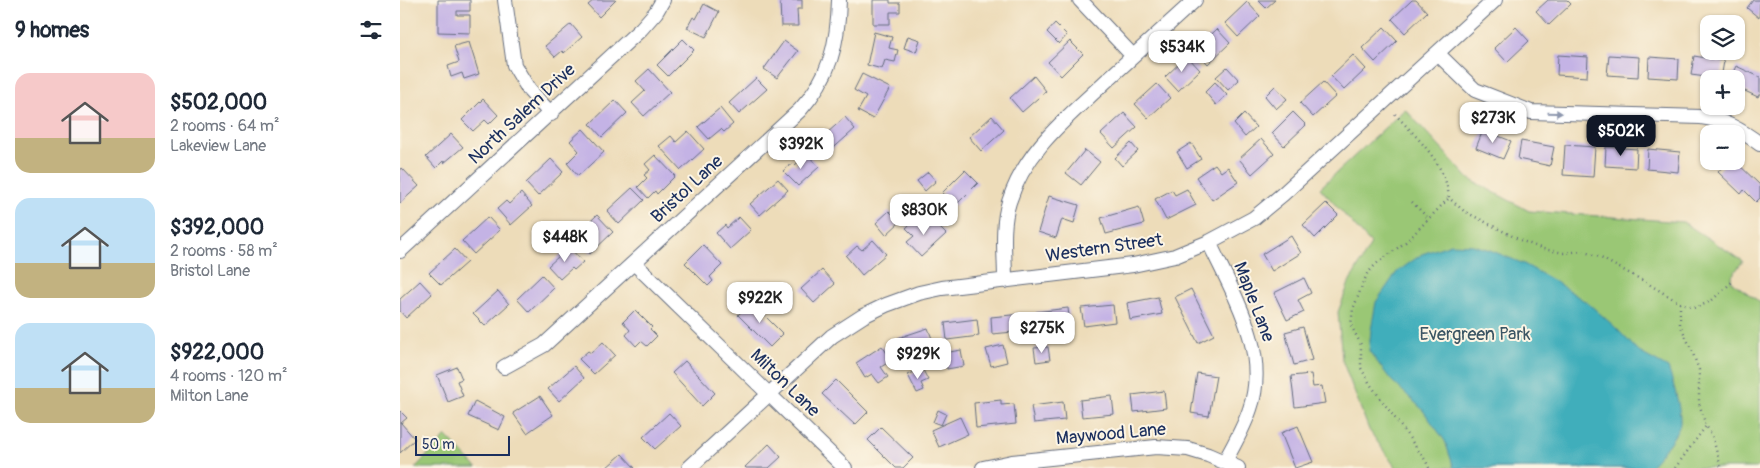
<!DOCTYPE html>
<meta charset="utf-8">
<style>
body{margin:0;font-family:Pangolin,sans-serif;background:#f2f2f3;color:#1f2937;height:100vh;display:flex;flex-direction:column;font-size:19px;white-space:nowrap}
*{box-sizing:border-box;margin:0}
p{font-size:16px;color:#747a83}
.icon{flex:none;width:28px;height:28px;fill:none;stroke:currentColor;stroke-width:2;stroke-linecap:round;stroke-linejoin:round}
.map{position:relative;flex:1;overflow:hidden}
.details{display:flex;flex-direction:column;background:#fff;width:400px}
.details>*{flex:none}
.controls{position:absolute;left:1300px;top:15px;display:grid;gap:10px}
.controls a{display:grid;place-items:center;width:45px;height:45px;border-radius:10px;background:#fff;box-shadow:0 1px 4px #0004;font-size:25px}
.scale{position:absolute;left:15px;bottom:12px;width:95px;box-sizing:border-box;padding-left:5px;border:2px solid #1b2f5e;border-top:0;font-size:14px;line-height:18px;white-space:nowrap;color:#1b2f5e;-webkit-text-stroke:4px #fcf5e5;paint-order:stroke}
.price{position:absolute;translate:-50% -42px;padding:0 11px;border-radius:10px;background:#fff;color:#222;font-size:16px;line-height:32px;filter:drop-shadow(0 1px 2px #0008)}
.price::after{content:'';position:absolute;left:50%;top:30px;width:15px;height:11px;margin-left:-8px;background:inherit;clip-path:polygon(0 0,100% 0,50% 100%)}
.price.current{background:#111827;color:#fff}
ul{padding:0;list-style:none}
li{display:flex;align-items:center;gap:15px;height:125px;padding:0 15px}
li span{display:grid;place-items:center;flex:none;width:140px;height:100px;border-radius:15px;color:#555}
li>.icon{margin-inline-start:auto}
span .icon{width:60px;height:60px;fill:#fffc;stroke-width:1}
li b{font-size:21px}
h2{display:flex;justify-content:space-between;align-items:center;height:60px;padding:0 15px;font-size:21px}
main{display:flex;flex:1;min-height:0}
.map>svg:first-child{display:block}
</style>
<main>
<section class="details">
<h2>9 homes<svg class="icon" aria-label="filters" viewBox="0 0 24 24"><path d="M4 7h16M4 17h16"/><circle cx="9" cy="7" r="2"/><circle cx="15" cy="17" r="2"/></svg></h2>
<ul>
<li><span style="background:linear-gradient(#f6c9c9 65%,#c2b280 0)"><svg class="icon" aria-label="home" viewBox="0 0 24 24"><path d="M3 11l9-7 9 7M6 9v11h12V9"/></svg></span><div><b>$502,000</b><p>2 rooms · 64 m²</p><p>Lakeview Lane</p></div></li>
<li><span style="background:linear-gradient(#bfe0f5 65%,#c2b280 0)"><svg class="icon" aria-label="home" viewBox="0 0 24 24"><path d="M3 11l9-7 9 7M6 9v11h12V9"/></svg></span><div><b>$392,000</b><p>2 rooms · 58 m²</p><p>Bristol Lane</p></div></li>
<li><span style="background:linear-gradient(#bfe0f5 65%,#c2b280 0)"><svg class="icon" aria-label="home" viewBox="0 0 24 24"><path d="M3 11l9-7 9 7M6 9v11h12V9"/></svg></span><div><b>$922,000</b><p>4 rooms · 120 m²</p><p>Milton Lane</p></div></li>
</ul>
</section>
<div class="map">
<svg width="1360" height="468" viewBox="0 0 1360 468">
<rect width="100%" height="100%" fill="#fcf5e5"/>
<filter id="ink" filterUnits="userSpaceOnUse"><feTurbulence type="fractalNoise" baseFrequency=".02" numOctaves="2"/><feDisplacementMap in="SourceGraphic" scale="10" xChannelSelector="R" yChannelSelector="G"/><feConvolveMatrix kernelMatrix="1 2 1 2 8 2 1 2 1" color-interpolation-filters="sRGB"/></filter>
<filter id="wash" filterUnits="userSpaceOnUse"><feTurbulence type="fractalNoise" baseFrequency=".0096" numOctaves="4" result="noise"/><feDisplacementMap in="SourceGraphic" scale="20" xChannelSelector="R" yChannelSelector="G"/><feGaussianBlur stdDeviation="1.12" result="paint"/><feColorMatrix in="noise" values="0 0 0 0 0 0 0 0 0 0 0 0 0 0 0 0 0 1.4 0 .05"/><feComposite in="paint" operator="in"/></filter>
<g filter="url(#wash)">
<rect width="100%" height="100%" fill="#eddcb9"/>
<path fill="#9ac775" stroke="#5a7b6a" d="M 1005,109 L 1069,179 L 1129,211 L 1283,222 L 1343,261 L 1331,277 L 1332,282 L 1360,302 L 1360,465 L 1356,468 L 996,468 L 969,430 L 942,360 L 938,312 L 949,283 L 971,244 L 920,188 Z
M 46,436 L 77,468 L 15,468 Z"/>
<path fill="#3faebb" stroke="#2d6e8c" d="M 1051,244 L 1073,245 L 1090,250 L 1124,264 L 1156,282 L 1189,304 L 1215,327 L 1239,352 L 1268,368 C 1273,382 1281,408 1280,423 C 1279,434 1256,459 1249,468 L 1054,468 L 1045,441 L 1022,409 L 991,380 L 969,351 L 971,330 L 976,302 L 997,272 L 1022,254 Z"/>
<g id="blocks">
<path fill="#c4b3e5" d="M 38,0 L 70,0 L 70,11 L 57,11 L 57,15 L 70,15 L 70,33 L 38,32 Z
M 194,0 L 216,0 L 199,17 L 188,5 Z
M 380,0 L 402,0 L 402,9 L 397,9 L 398,26 L 381,26 Z
M 473,0 L 490,0 L 490,3 L 500,3 L 500,12 L 490,12 L 490,24 L 473,24 Z
M 858,0 L 875,0 L 866,8 Z
M 1012,0 L 1016,0 L 1027,12 L 1005,33 L 992,19 Z
M 1148,0 L 1167,0 L 1171,4 L 1149,25 L 1136,11 Z
M 1353,0 L 1360,0 L 1359,18 L 1347,8 Z
M 847,2 L 860,16 L 838,37 L 825,23 Z
M 304,4 L 319,12 L 306,37 L 287,28 L 293,17 L 296,19 Z
M 655,23 L 667,35 L 659,44 L 647,32 Z
M 171,24 L 182,37 L 164,53 L 162,51 L 155,57 L 145,46 Z
M 984,27 L 997,41 L 975,62 L 962,48 Z
M 1116,27 L 1129,41 L 1107,62 L 1094,48 Z
M 817,29 L 830,43 L 808,64 L 795,50 Z
M 474,32 L 492,37 L 489,48 L 498,50 L 495,62 L 485,60 L 482,69 L 467,65 Z
M 508,36 L 520,40 L 516,52 L 504,48 Z
M 283,39 L 294,50 L 268,76 L 257,65 Z
M 384,41 L 398,51 L 377,78 L 364,69 Z
M 670,41 L 683,54 L 661,76 L 648,62 Z
M 69,42 L 79,74 L 64,79 L 62,73 L 51,77 L 48,66 L 59,62 L 54,46 Z
M 953,55 L 966,69 L 944,90 L 931,76 Z
M 1158,55 L 1188,57 L 1187,77 L 1157,75 Z
M 1209,55 L 1239,57 L 1238,77 L 1207,75 Z
M 787,56 L 800,70 L 778,91 L 765,77 Z
M 1294,56 L 1324,61 L 1321,79 L 1291,75 Z
M 1249,57 L 1279,59 L 1278,79 L 1248,77 Z
M 1336,66 L 1360,77 L 1360,93 L 1358,97 L 1336,87 L 1336,79 L 1330,79 Z
M 827,67 L 839,80 L 828,90 L 816,77 Z
M 249,69 L 270,92 L 244,116 L 232,103 L 245,91 L 236,81 Z
M 462,74 L 490,88 L 473,119 L 458,111 L 466,97 L 454,90 Z
M 634,76 L 646,91 L 622,112 L 610,98 Z
M 356,78 L 367,89 L 339,114 L 329,103 Z
M 815,82 L 827,95 L 816,105 L 805,92 Z
M 923,82 L 936,96 L 913,117 L 900,103 Z
M 757,84 L 770,98 L 748,118 L 735,104 Z
M 875,86 L 887,99 L 876,109 L 865,96 Z
M 83,99 L 98,115 L 89,124 L 85,120 L 73,131 L 62,120 Z
M 215,100 L 227,113 L 202,137 L 190,124 Z
M 320,108 L 333,124 L 324,132 L 321,129 L 309,139 L 298,127 Z
M 893,112 L 906,125 L 884,146 L 872,133 Z
M 724,113 L 737,127 L 714,148 L 701,134 Z
M 844,114 L 856,127 L 845,137 L 834,124 Z
M 592,116 L 604,130 L 581,151 L 569,137 Z
M 445,117 L 455,129 L 428,153 L 417,142 Z
M 183,129 L 204,152 L 178,176 L 167,163 L 179,151 L 170,141 Z
M 1083,130 L 1111,141 L 1103,159 L 1076,148 Z
M 288,131 L 304,149 L 281,170 L 259,146 L 271,136 L 276,142 Z
M 51,134 L 63,147 L 44,163 L 43,161 L 36,168 L 26,157 Z
M 861,139 L 874,154 L 852,174 L 839,159 Z
M 1121,141 L 1154,147 L 1150,166 L 1118,159 Z
M 731,143 L 738,151 L 722,166 L 715,158 Z
M 791,143 L 801,159 L 787,168 L 777,152 Z
M 1165,145 L 1195,147 L 1193,177 L 1163,175 Z
M 1206,147 L 1237,149 L 1236,168 L 1205,166 Z
M 1248,149 L 1280,152 L 1278,172 L 1247,169 Z
M 685,150 L 700,162 L 681,185 L 666,173 Z
M 407,154 L 419,167 L 398,186 L 383,171 L 393,163 L 395,165 Z
M 255,155 L 275,176 L 257,194 L 255,191 L 248,198 L 238,187 L 247,178 L 244,175 L 250,170 L 245,164 Z
M 151,159 L 163,172 L 138,196 L 126,183 Z
M 1327,161 L 1335,161 L 1360,185 L 1360,198 L 1356,202 L 1344,190 L 1341,194 L 1318,172 Z
M 815,164 L 821,172 L 828,167 L 838,182 L 812,200 L 796,177 Z
M 2,168 L 19,186 L 0,203 L 0,171 Z
M 565,170 L 578,183 L 555,206 L 542,193 Z
M 528,172 L 536,181 L 525,191 L 517,181 Z
M 378,179 L 388,190 L 360,215 L 350,204 Z
M 232,188 L 244,200 L 219,224 L 207,211 Z
M 787,189 L 796,205 L 766,220 L 755,199 L 772,190 L 775,195 Z
M 121,193 L 132,206 L 111,225 L 97,209 L 106,201 L 109,204 Z
M 649,196 L 679,205 L 674,223 L 662,219 L 656,238 L 638,232 Z
M 926,203 L 938,215 L 915,238 L 903,225 Z
M 739,207 L 744,224 L 706,234 L 701,218 Z
M 489,211 L 500,222 L 486,235 L 476,223 Z
M 197,215 L 213,232 L 190,254 L 174,237 Z
M 88,217 L 100,230 L 74,254 L 62,241 Z
M 339,217 L 351,230 L 330,249 L 316,233 L 325,225 L 327,228 Z
M 517,218 L 525,226 L 532,220 L 546,234 L 521,257 L 507,242 L 514,236 L 506,228 Z
M 891,236 L 901,253 L 872,271 L 862,254 Z
M 473,240 L 486,254 L 462,275 L 446,256 L 457,246 L 462,250 Z
M 303,245 L 322,265 L 310,277 L 313,281 L 308,286 L 285,263 Z
M 169,247 L 183,262 L 174,270 L 172,268 L 160,279 L 148,266 Z
M 55,249 L 67,262 L 41,285 L 29,273 Z
M 422,270 L 435,284 L 414,303 L 401,289 Z
M 142,275 L 154,288 L 129,312 L 117,299 Z
M 904,278 L 911,293 L 898,300 L 904,312 L 887,320 L 874,293 Z
M 20,281 L 32,294 L 6,318 L 0,311 L 0,299 Z
M 791,289 L 814,335 L 798,343 L 775,297 Z
M 98,291 L 109,304 L 85,326 L 73,314 Z
M 758,297 L 762,314 L 730,320 L 727,303 Z
M 351,302 L 383,334 L 370,347 L 338,315 Z
M 713,305 L 715,322 L 684,326 L 681,308 Z
M 668,308 L 670,326 L 638,329 L 636,312 Z
M 235,310 L 252,327 L 250,329 L 257,336 L 247,346 L 241,341 L 236,346 L 226,335 L 230,330 L 223,322 Z
M 622,314 L 624,331 L 592,334 L 591,317 Z
M 577,319 L 579,336 L 547,340 L 545,323 Z
M 903,327 L 912,360 L 894,365 L 885,332 Z
M 528,328 L 534,344 L 503,355 L 498,338 Z
M 203,342 L 215,355 L 194,374 L 179,359 L 188,351 L 191,353 Z
M 603,345 L 607,362 L 591,366 L 586,349 Z
M 482,346 L 492,360 L 481,367 L 488,377 L 479,383 L 472,374 L 465,378 L 456,363 Z
M 648,347 L 650,360 L 636,362 L 634,348 Z
M 561,350 L 564,366 L 547,369 L 544,353 Z
M 285,361 L 315,393 L 302,406 L 272,373 Z
M 174,366 L 184,378 L 159,401 L 148,389 Z
M 57,367 L 62,379 L 57,381 L 63,396 L 48,402 L 37,375 Z
M 522,368 L 528,380 L 521,383 L 524,390 L 517,393 L 508,375 Z
M 797,373 L 816,376 L 809,416 L 791,413 Z
M 911,374 L 913,387 L 922,386 L 925,403 L 895,407 L 891,376 Z
M 436,380 L 468,412 L 455,425 L 422,394 Z
M 764,391 L 766,408 L 734,412 L 732,395 Z
M 140,396 L 153,415 L 127,433 L 113,413 Z
M 712,396 L 714,414 L 682,417 L 680,400 Z
M 601,400 L 601,405 L 614,404 L 616,424 L 576,428 L 574,403 Z
M 75,401 L 105,417 L 99,430 L 68,416 Z
M 663,402 L 665,420 L 634,423 L 631,406 Z
M 538,410 L 546,414 L 541,425 L 533,422 Z
M 0,411 L 7,418 L 1,423 L 15,439 L 0,453 Z
M 269,413 L 281,426 L 255,449 L 243,437 Z
M 560,417 L 568,434 L 539,447 L 531,430 Z
M 898,426 L 913,462 L 895,468 L 881,433 Z
M 481,427 L 513,458 L 503,468 L 496,468 L 468,440 Z
M 369,444 L 381,457 L 369,468 L 346,468 L 345,467 Z
M 222,454 L 235,468 L 206,468 Z"/>
</g>
</g>
<g filter="url(#ink)">
<use href="#blocks" fill-opacity="0" stroke="#646c7e" stroke-width="1"/>
<g fill="none" stroke-linecap="round" stroke-linejoin="round">
<g stroke="#646c7e" stroke-width="16">
<path id="minor" d="M 105,0 L 114,65 L 129,90 L 151,114
M 680,0 L 733,56
M 1037,53 L 1075,90 L 1131,112 L 1301,117 C 1324,120 1341,130 1360,144
M 809,242 C 833,294 870,351 850,409 C 844,427 834,445 825,461
M 0,251 L 241,29 L 256,12 L 263,0
M 234,263 L 445,468
M 605,281 C 605,254 601,227 609,202 C 625,150 668,117 705,82 C 735,55 765,27 795,0
M 104,367 L 144,345 L 400,110 C 430,77 438,44 439,0
M 289,468 L 432,336 L 463,316 L 486,305 L 519,293 L 542,288 L 733,265 L 775,256 L 809,242 L 854,218 L 883,194 L 1095,0
M 583,468 L 612,462 L 756,447 L 788,449 L 808,455 L 838,468"/>
</g>
<path stroke="#646c7e" stroke-width="2.5" stroke-dasharray="1 4" stroke-linecap="butt" d="M 995,114 C 1017,138 1046,163 1049,198 L 1064,211 L 1120,240 L 1143,249 L 1164,253 L 1182,251 L 1199,257 L 1242,280 L 1280,303 L 1293,308 L 1300,306 L 1311,301 L 1332,282
M 1012,202 L 1029,219
M 1280,303 L 1280,324 L 1292,351 L 1299,370 L 1299,403 L 1306,426 L 1312,435 L 1321,468
M 1029,468 L 1026,461 L 970,384 L 961,368 L 961,345 L 951,325 L 953,309 L 967,274 L 976,264 L 1007,241 L 1049,198
M 1275,468 L 1306,426"/>
<use href="#minor" stroke="#fff" stroke-width="14"/>
</g>
<defs><path id="oneway-solid" d="M-6-.8H1V-3.2L6.5 0L1 3.2V.8H-6Z" transform="scale(1.25)"/></defs>
<use fill="#8d97ae" href="#oneway-solid" transform="translate(1155 113) rotate(2)"/>
</g>
<g text-anchor="middle" dominant-baseline="central" stroke-width="4" stroke-linejoin="round" paint-order="stroke">
<g font-size="18" fill="#1b2f5e" stroke="#fcf5e5">
<text transform="translate(122 114) rotate(-43)">North Salem Drive</text>
<text transform="translate(287 189) rotate(-43)">Bristol Lane</text>
<text transform="translate(704 248) rotate(-8)">Western Street</text>
<text transform="translate(854 302) rotate(69)">Maple Lane</text>
<text transform="translate(385 383) rotate(44)">Milton Lane</text>
<text transform="translate(711 434) rotate(-5)">Maywood Lane</text>
</g>
<g font-size="18" fill="#3b5564" stroke="#fcf5e5">
<text x="1075" y="334">Evergreen Park</text>
</g>
</g>
</svg>
<div class="controls">
<a><svg class="icon" aria-label="layers" viewBox="0 0 24 24"><path d="M12 4l9 5-9 5-9-5zM3 14l9 5 9-5"/></svg></a>
<a>+</a>
<a>−</a>
</div>
<div class="scale">50 m</div>
<b class="price" style="left:782px;top:73px">$534K</b>
<b class="price" style="left:1093px;top:144px">$273K</b>
<b class="price current" style="left:1221px;top:157px">$502K</b>
<b class="price" style="left:401px;top:170px">$392K</b>
<b class="price" style="left:524px;top:236px">$830K</b>
<b class="price" style="left:165px;top:263px">$448K</b>
<b class="price" style="left:360px;top:324px">$922K</b>
<b class="price" style="left:642px;top:354px">$275K</b>
<b class="price" style="left:518px;top:380px">$929K</b>
</div>
</main>
